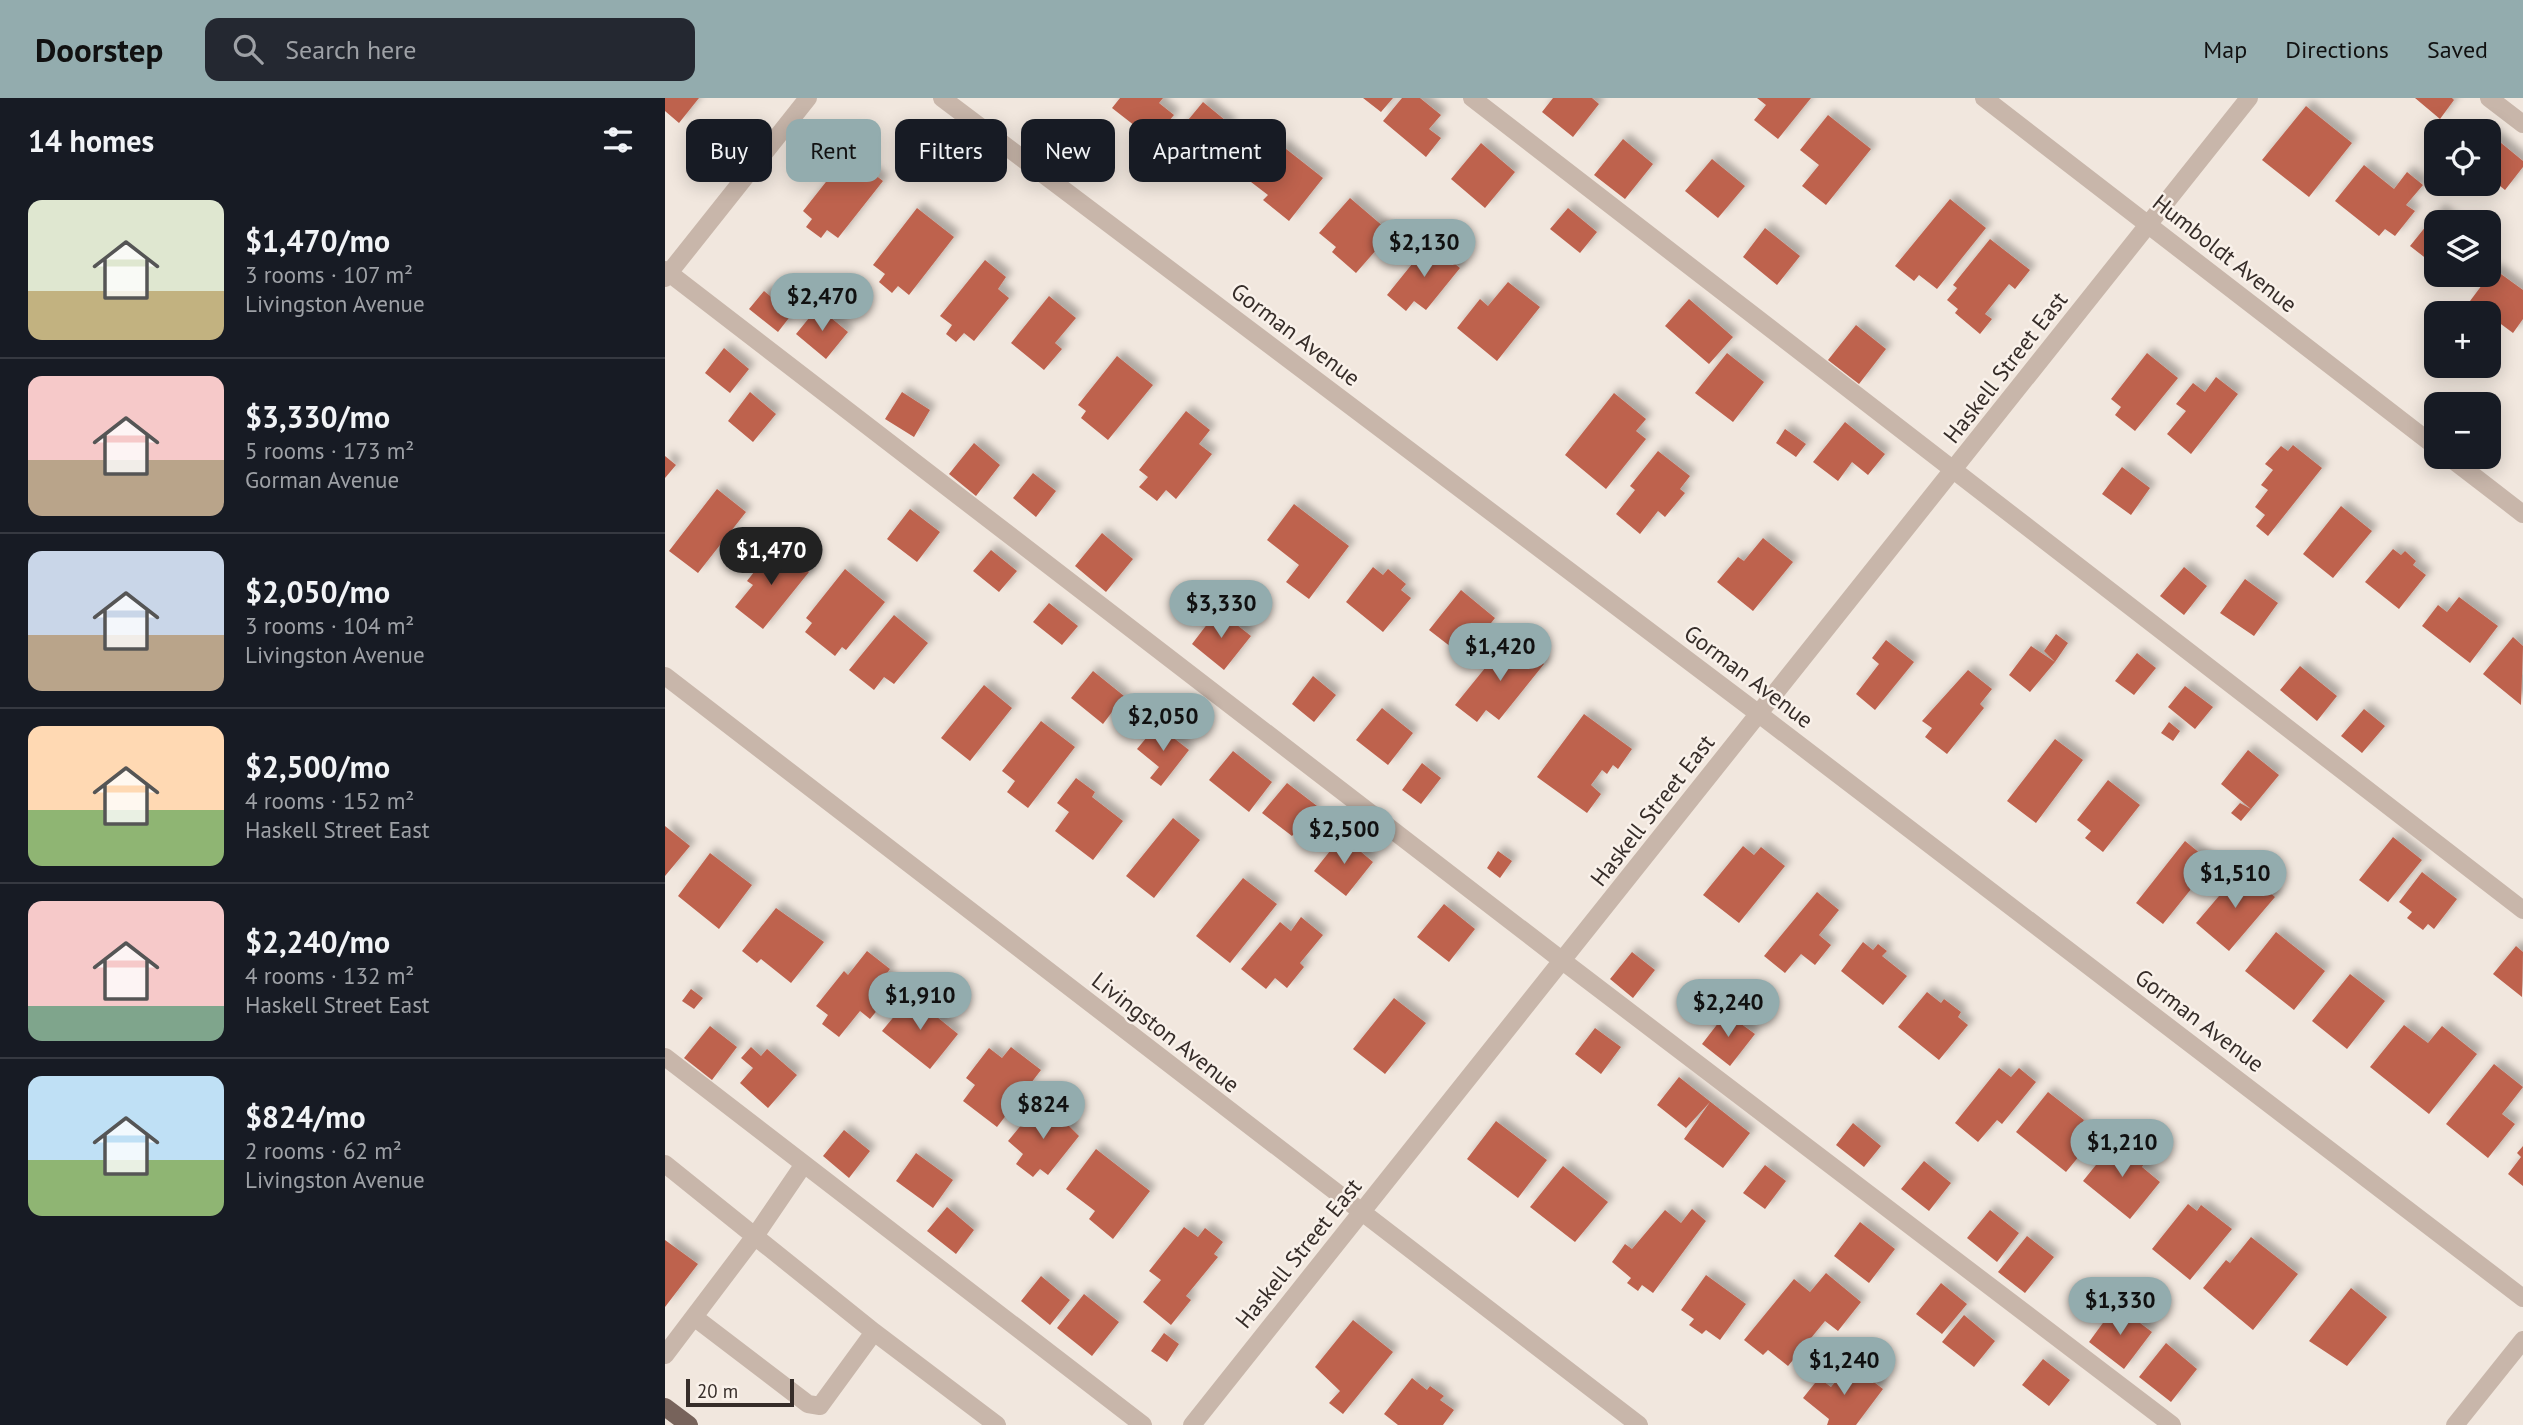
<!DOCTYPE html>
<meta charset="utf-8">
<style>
body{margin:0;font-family:"PT Sans",sans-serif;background:#242831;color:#f1f3f6;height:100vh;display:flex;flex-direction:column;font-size:26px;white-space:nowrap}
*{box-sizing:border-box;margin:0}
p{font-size:23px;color:#9ea1a6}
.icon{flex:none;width:38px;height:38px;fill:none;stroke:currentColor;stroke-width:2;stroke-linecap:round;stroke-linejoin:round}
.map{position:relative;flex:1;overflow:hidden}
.sheet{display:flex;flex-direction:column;background:#171b24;width:665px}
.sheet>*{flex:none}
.banner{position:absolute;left:21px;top:21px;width:665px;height:63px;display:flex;gap:14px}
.tools{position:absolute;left:1759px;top:21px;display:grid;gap:14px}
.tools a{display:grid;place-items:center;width:77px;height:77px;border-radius:14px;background:#171b24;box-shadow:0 4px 18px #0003;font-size:35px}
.scale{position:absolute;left:21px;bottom:18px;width:108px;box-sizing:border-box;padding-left:7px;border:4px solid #362d29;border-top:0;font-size:19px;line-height:24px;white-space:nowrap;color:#362d29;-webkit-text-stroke:5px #f9f1ea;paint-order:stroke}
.price{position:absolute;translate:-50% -60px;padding:0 16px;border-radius:24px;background:#93acae;color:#111;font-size:23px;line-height:46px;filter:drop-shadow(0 2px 4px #0008)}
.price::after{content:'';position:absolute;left:50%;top:42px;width:21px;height:16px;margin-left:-10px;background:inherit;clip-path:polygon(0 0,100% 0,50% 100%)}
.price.active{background:#222;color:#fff}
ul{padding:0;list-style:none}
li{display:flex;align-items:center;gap:21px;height:175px;padding:0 28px}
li+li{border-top:2px solid #363941}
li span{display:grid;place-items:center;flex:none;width:196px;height:140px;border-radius:14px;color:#555}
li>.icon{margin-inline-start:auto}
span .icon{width:84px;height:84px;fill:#fffc;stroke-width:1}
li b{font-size:30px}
h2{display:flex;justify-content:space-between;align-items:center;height:84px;padding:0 28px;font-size:30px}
.pill{padding:0 24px;border-radius:14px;background:#171b24;box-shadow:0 4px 18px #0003;font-size:24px;line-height:63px}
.pill.active{background:#93acae;color:#111}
header{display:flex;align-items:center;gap:42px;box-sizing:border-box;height:98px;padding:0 35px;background:#93acae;color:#111}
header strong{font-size:33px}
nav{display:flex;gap:38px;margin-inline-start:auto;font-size:24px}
.search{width:490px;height:63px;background:#242831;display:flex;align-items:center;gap:18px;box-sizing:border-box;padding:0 24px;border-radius:14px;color:#9ea1a6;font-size:26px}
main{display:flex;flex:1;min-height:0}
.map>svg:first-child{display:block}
</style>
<header>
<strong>Doorstep</strong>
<div class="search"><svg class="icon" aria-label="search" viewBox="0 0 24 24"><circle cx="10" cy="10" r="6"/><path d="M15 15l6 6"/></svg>Search here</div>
<nav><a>Map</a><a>Directions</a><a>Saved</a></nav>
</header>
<main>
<section class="sheet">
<h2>14 homes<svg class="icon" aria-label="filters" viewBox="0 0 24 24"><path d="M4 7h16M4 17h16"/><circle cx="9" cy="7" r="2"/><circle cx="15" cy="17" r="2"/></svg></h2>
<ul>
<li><span style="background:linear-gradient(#dfe7d0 65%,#c2b280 0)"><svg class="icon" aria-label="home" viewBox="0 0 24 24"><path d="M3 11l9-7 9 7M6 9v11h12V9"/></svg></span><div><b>$1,470/mo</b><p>3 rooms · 107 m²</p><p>Livingston Avenue</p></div></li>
<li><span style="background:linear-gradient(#f6c9c9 60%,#b9a48a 0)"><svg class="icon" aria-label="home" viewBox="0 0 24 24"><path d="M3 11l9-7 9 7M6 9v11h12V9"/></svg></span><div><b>$3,330/mo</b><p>5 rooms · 173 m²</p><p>Gorman Avenue</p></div></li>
<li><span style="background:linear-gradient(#c9d6e8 60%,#b9a48a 0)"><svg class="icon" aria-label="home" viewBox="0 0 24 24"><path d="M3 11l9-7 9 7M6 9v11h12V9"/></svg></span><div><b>$2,050/mo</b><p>3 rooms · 104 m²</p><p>Livingston Avenue</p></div></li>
<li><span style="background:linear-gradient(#ffd9b3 60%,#8fb573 0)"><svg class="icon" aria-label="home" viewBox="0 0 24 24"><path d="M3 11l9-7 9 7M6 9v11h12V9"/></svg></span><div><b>$2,500/mo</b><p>4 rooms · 152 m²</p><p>Haskell Street East</p></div></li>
<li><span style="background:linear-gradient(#f6c9c9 75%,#7fa58c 0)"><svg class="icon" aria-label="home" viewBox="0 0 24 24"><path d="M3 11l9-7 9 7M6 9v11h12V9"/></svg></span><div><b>$2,240/mo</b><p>4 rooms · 132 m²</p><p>Haskell Street East</p></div></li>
<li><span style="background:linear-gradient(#bfe0f5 60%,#8fb573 0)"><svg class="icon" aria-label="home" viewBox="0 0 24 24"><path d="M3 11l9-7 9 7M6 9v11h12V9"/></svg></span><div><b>$824/mo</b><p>2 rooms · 62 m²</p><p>Livingston Avenue</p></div></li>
</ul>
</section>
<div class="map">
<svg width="1858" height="1327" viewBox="0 0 1858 1327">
<defs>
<filter id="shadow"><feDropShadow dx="6" dy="-6" stdDeviation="3.5" flood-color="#0004"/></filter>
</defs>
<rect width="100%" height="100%" fill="#f1e7de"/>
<path fill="#be624e" filter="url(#shadow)" d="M 0,0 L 34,0 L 14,25 L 0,13 Z
M 455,0 L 498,0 L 494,5 L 509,17 L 488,42 L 447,10 Z
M 698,0 L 728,0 L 716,14 Z
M 737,0 L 755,0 L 776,17 L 764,31 L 776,40 L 761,59 L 718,23 Z
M 888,0 L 927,0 L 934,6 L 908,39 L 877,14 Z
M 1092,0 L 1146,0 L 1113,41 L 1089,22 L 1101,7 Z
M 1750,0 L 1787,0 L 1789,2 L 1775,21 Z
M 538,4 L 566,27 L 554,41 L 562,48 L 545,69 L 509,39 Z
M 1641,8 L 1687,45 L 1644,99 L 1597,62 Z
M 1163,17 L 1206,51 L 1161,107 L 1137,88 L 1154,67 L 1135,52 Z
M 1824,35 L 1858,63 L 1858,69 L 1840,92 L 1824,79 Z
M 958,41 L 988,66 L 960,101 L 929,77 Z
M 816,45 L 850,74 L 820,110 L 786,81 Z
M 616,47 L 658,80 L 624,123 L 598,102 L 603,97 L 586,84 Z
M 183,56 L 218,83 L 173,140 L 162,132 L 156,140 L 141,129 L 147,121 L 138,113 Z
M 1047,61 L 1080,88 L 1053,120 L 1020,93 Z
M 1699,67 L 1729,91 L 1742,74 L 1758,87 L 1741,107 L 1750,113 L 1730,138 L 1720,131 L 1714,138 L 1670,103 Z
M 685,100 L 726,135 L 691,175 L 667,154 L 671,149 L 654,135 Z
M 1285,101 L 1321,130 L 1272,191 L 1254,177 L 1249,183 L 1230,168 Z
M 252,110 L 289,139 L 244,197 L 233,188 L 227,195 L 214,184 L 220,176 L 208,167 Z
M 903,110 L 932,134 L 915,155 L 885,131 Z
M 1774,112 L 1790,124 L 1771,124 L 1771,176 L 1760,167 L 1763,162 L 1745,148 Z
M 1100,130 L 1135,158 L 1112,187 L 1078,159 Z
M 1325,141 L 1365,172 L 1350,191 L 1344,186 L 1320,216 L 1327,221 L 1315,236 L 1290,215 L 1293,211 L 1282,202 L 1292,190 L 1288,187 Z
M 764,145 L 795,170 L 761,212 L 749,203 L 741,213 L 722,197 Z
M 320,162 L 341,179 L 333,191 L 344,200 L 309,243 L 299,235 L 291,244 L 281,236 L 287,227 L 275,218 Z
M 1829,171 L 1858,192 L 1858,221 L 1848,235 L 1805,203 Z
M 1773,177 L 1790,177 L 1783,185 Z
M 843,184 L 875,209 L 832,263 L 792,230 L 815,201 L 823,208 Z
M 99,193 L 127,216 L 113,234 L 84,211 Z
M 384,198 L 411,220 L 390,245 L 397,251 L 379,272 L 346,245 Z
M 1024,201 L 1068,239 L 1044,266 L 1000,228 Z
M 153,209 L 183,234 L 161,261 L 131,236 Z
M 1191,227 L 1221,251 L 1194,286 L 1163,262 Z
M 59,250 L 84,271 L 65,295 L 40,275 Z
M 1062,255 L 1099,284 L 1068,324 L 1030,295 Z
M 1482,255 L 1513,280 L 1470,333 L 1450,317 L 1456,309 L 1446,301 Z
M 452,258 L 488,287 L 443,342 L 416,320 L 421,313 L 413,307 Z
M 1551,279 L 1573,296 L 1526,356 L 1502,336 L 1521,313 L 1511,306 L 1528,285 L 1540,294 Z
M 85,294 L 111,316 L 88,344 L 63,323 Z
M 237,294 L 265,312 L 249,339 L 220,321 Z
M 949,295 L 981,321 L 971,333 L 981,341 L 941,391 L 900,357 Z
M 521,313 L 545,332 L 534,346 L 547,356 L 511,401 L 501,392 L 492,403 L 474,389 L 483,379 L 474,372 Z
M 1180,324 L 1220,356 L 1203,377 L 1187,364 L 1173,383 L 1148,364 Z
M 1120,331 L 1141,346 L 1131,359 L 1111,345 Z
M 309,345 L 335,367 L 311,398 L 284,376 Z
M 1628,347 L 1657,370 L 1603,438 L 1591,428 L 1600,417 L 1590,409 L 1603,392 L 1596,387 L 1608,372 L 1600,366 L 1616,348 L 1623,353 Z
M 993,353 L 1025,378 L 1015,391 L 1020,395 L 1000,419 L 993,413 L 975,436 L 951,416 L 970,392 L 965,388 Z
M 0,358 L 11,367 L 0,380 Z
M 1457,369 L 1485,390 L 1466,417 L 1437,396 Z
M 368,375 L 391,393 L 371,419 L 348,400 Z
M 52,391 L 81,414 L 33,475 L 4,453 Z
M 629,406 L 684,448 L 644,501 L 621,484 L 634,467 L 602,442 Z
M 1676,408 L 1707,433 L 1668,480 L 1638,456 Z
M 245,411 L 275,434 L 252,464 L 222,441 Z
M 437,435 L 468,461 L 441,494 L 410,468 Z
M 1098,440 L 1128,464 L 1088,513 L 1052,484 L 1073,459 L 1079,463 Z
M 110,447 L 144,474 L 98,531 L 70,509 L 88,487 L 82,483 Z
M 1728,451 L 1736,457 L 1740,453 L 1751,463 L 1748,467 L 1761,477 L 1734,511 L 1700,484 Z
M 326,452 L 352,473 L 334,494 L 308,473 Z
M 708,469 L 718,477 L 723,471 L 741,486 L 736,492 L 746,500 L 718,534 L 681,504 Z
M 1519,469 L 1542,488 L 1519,517 L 1495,498 Z
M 180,471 L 220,504 L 181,552 L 177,549 L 170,558 L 140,534 L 147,525 L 141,520 Z
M 1580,481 L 1613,505 L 1589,538 L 1555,515 Z
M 796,492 L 830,520 L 799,559 L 764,532 Z
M 1794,499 L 1833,528 L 1805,565 L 1757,528 L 1773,507 L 1782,514 Z
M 384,505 L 413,528 L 397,547 L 368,524 Z
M 553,512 L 586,538 L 559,572 L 527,546 Z
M 229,517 L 263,545 L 229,586 L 219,579 L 209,592 L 184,572 Z
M 1391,536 L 1403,545 L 1390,564 L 1365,594 L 1344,577 L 1366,548 L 1390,564 L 1379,553 Z
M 1848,539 L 1858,548 L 1856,607 L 1818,576 Z
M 1221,542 L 1249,564 L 1210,612 L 1191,596 L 1214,566 L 1207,560 Z
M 842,543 L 856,555 L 860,551 L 879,566 L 834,622 L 821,612 L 812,624 L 790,607 Z
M 1472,555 L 1491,570 L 1469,597 L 1450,583 Z
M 1635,568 L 1672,598 L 1652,623 L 1615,592 Z
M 1303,572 L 1327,591 L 1315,606 L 1319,610 L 1282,656 L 1260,639 L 1267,630 L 1257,623 Z
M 428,573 L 459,598 L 438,626 L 406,600 Z
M 648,578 L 671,597 L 649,624 L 627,606 Z
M 319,587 L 347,610 L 305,663 L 276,640 Z
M 1520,588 L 1548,609 L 1530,631 L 1503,609 Z
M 717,610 L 748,635 L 723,667 L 691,642 Z
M 1699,611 L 1720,628 L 1697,655 L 1676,638 Z
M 919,616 L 967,651 L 953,671 L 948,667 L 942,676 L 937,672 L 926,687 L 936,696 L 922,715 L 872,679 Z
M 376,623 L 410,649 L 363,710 L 342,694 L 350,683 L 337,673 Z
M 1504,624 L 1515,633 L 1508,643 L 1496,635 Z
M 492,627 L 524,652 L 496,688 L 485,680 L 494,669 L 472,651 Z
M 1390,641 L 1418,662 L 1371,725 L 1342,703 Z
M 1583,652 L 1614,677 L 1586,711 L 1576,723 L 1566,715 L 1575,705 L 1586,711 L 1556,686 Z
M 568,653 L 607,684 L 584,714 L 544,682 Z
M 757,665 L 776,680 L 756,706 L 737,692 Z
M 411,680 L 430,694 L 427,699 L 458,723 L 428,762 L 390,733 L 404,714 L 392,705 Z
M 1443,682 L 1475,707 L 1438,754 L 1420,740 L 1426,733 L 1412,722 Z
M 622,685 L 652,708 L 627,738 L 597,715 Z
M 508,720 L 535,742 L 489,800 L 461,778 Z
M 0,728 L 25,748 L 0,778 Z
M 677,738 L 708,764 L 681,798 L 649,773 Z
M 1728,739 L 1757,762 L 1723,804 L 1694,782 Z
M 1520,743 L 1547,765 L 1498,826 L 1471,805 Z
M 1078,748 L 1089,757 L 1096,749 L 1120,768 L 1074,825 L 1038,797 Z
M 833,753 L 847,763 L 835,780 L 822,770 Z
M 45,755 L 87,787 L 54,831 L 13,798 Z
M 1577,771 L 1610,799 L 1564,853 L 1531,825 Z
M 1757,774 L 1792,801 L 1769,831 L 1763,826 L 1758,832 L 1742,820 L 1747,814 L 1734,804 Z
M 578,780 L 612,806 L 565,865 L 531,838 Z
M 1152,794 L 1174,812 L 1154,837 L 1166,847 L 1150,867 L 1136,856 L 1120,875 L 1099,858 Z
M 779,806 L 810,831 L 784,864 L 752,839 Z
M 111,810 L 159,844 L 126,885 L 96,861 L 92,865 L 77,853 Z
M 636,819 L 658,837 L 635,865 L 639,869 L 622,890 L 610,880 L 601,891 L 576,871 L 615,824 L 626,833 Z
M 1611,834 L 1660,873 L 1629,912 L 1580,873 Z
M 1198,844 L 1208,852 L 1213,846 L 1222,853 L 1217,858 L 1242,878 L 1218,907 L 1176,873 Z
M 1851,848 L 1858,854 L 1857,899 L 1828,876 Z
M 202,853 L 225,871 L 220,878 L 232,888 L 205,921 L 195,913 L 174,939 L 157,926 L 163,917 L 151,908 L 179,873 L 183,877 Z
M 967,854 L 990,872 L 968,900 L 945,881 Z
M 1685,876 L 1720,903 L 1682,951 L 1647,923 Z
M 26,891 L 38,900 L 29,911 L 17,903 Z
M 1262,894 L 1276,905 L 1279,901 L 1296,914 L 1293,919 L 1303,927 L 1274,962 L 1233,929 Z
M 246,898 L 293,936 L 265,971 L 217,933 Z
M 729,900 L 761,925 L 720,976 L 688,951 Z
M 1061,915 L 1090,936 L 1065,968 L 1037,946 Z
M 1739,927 L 1763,945 L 1777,928 L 1812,956 L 1764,1016 L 1705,969 Z
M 45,928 L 72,949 L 47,982 L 19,960 Z
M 930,930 L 956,949 L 936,976 L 910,956 Z
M 86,949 L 96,958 L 102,951 L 132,977 L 103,1010 L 75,985 L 88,970 L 76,960 Z
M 346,949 L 376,972 L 332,1029 L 298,1003 L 310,987 L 301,980 L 324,950 L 337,960 Z
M 1829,966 L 1858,989 L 1837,1016 L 1850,1026 L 1823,1060 L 1781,1026 Z
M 1334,970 L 1346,979 L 1354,970 L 1371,984 L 1337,1026 L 1332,1022 L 1313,1044 L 1290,1025 Z
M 1014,979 L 1085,1035 L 1058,1070 L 1019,1041 L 1045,1004 L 1021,1030 L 992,1007 Z
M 1383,994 L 1419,1022 L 1414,1029 L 1429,1040 L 1401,1074 L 1351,1034 Z
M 372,1008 L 382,1016 L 387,1011 L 414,1038 L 383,1077 L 375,1071 L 368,1079 L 351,1066 L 358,1056 L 343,1043 Z
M 831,1023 L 882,1062 L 853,1100 L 802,1061 Z
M 1188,1025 L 1216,1048 L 1199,1069 L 1171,1047 Z
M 179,1032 L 205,1053 L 184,1080 L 158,1058 Z
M 1452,1041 L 1480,1064 L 1477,1069 L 1495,1084 L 1465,1121 L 1418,1083 Z
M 1858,1048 L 1858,1088 L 1843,1076 L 1856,1059 L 1852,1055 Z
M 431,1051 L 485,1093 L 448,1141 L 424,1121 L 430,1113 L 401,1091 Z
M 251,1055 L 288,1082 L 268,1110 L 231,1083 Z
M 1259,1063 L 1286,1085 L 1264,1113 L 1236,1091 Z
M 1100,1067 L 1121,1083 L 1100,1111 L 1078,1095 Z
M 898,1068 L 943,1104 L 910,1144 L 865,1109 Z
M 1523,1106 L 1532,1113 L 1536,1107 L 1567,1131 L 1525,1182 L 1487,1151 Z
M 282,1109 L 309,1132 L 291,1156 L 262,1133 Z
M 1027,1111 L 1041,1123 L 988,1195 L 977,1187 L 973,1193 L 962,1185 L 966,1180 L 947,1164 L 960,1146 L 967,1151 L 1000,1112 L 1016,1125 Z
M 1325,1112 L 1354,1135 L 1332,1164 L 1302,1140 Z
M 1195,1124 L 1230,1151 L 1204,1185 L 1169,1158 Z
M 519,1129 L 533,1139 L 540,1130 L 558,1144 L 549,1156 L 553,1159 L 521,1198 L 526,1202 L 506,1227 L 478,1204 L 496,1182 L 484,1173 Z
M 1362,1138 L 1389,1159 L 1360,1195 L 1333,1174 Z
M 1586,1139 L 1633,1176 L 1588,1232 L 1538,1190 L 1561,1162 L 1565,1165 Z
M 0,1142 L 33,1166 L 0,1209 Z
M 1161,1175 L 1196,1204 L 1173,1233 L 1160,1223 L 1123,1268 L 1103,1252 L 1098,1257 L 1079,1242 L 1129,1181 L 1145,1194 Z
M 1041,1177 L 1081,1206 L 1055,1242 L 1041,1232 L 1037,1236 L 1024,1227 L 1029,1221 L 1016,1212 Z
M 376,1178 L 405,1202 L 385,1227 L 356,1203 Z
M 1276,1185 L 1302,1206 L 1277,1236 L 1251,1216 Z
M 1686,1190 L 1722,1219 L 1682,1268 L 1644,1243 Z
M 419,1196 L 454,1224 L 427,1258 L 392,1230 Z
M 1451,1207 L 1487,1234 L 1459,1271 L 1424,1244 Z
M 1299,1217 L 1330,1243 L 1309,1269 L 1277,1244 Z
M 688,1222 L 728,1254 L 678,1316 L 664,1305 L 675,1293 L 650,1269 Z
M 499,1235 L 514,1246 L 502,1264 L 486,1253 Z
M 1501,1245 L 1532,1271 L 1506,1304 L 1474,1279 Z
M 1378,1261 L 1405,1282 L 1384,1308 L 1357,1287 Z
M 1185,1266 L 1218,1291 L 1191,1327 L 1162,1327 L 1164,1321 L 1138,1300 L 1154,1280 L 1166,1289 Z
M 747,1280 L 762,1292 L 765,1288 L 779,1298 L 775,1302 L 789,1312 L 778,1327 L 733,1327 L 719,1316 Z"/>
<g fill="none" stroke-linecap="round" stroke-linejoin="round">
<path stroke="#c8b6aa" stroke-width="18" d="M 277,0 L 1094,616 L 1858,1200
M 807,0 L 1858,812
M 1319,0 L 1771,349
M 1824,0 L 1858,26
M 0,172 L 899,864 L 1507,1327
M 0,180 L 143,0
M 1784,359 L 1858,416
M 0,578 L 974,1327
M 0,959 L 478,1327
M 0,1066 L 209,1234 L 332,1327
M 29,1219 L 143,1306 L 155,1308 L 209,1234
M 0,1257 L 90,1138 L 139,1066
M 527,1327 L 1584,0
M 1790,1327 L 1858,1242"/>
<path stroke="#77635b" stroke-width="18" d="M 0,1309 L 24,1327"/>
</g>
<g text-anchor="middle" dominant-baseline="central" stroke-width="5" stroke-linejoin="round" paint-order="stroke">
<g font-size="23" fill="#362d29" stroke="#f9f1ea">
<text transform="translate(1560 155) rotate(38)">Humboldt Avenue</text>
<text transform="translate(631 236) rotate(37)">Gorman Avenue</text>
<text transform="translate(1340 269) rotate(-52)">Haskell Street East</text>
<text transform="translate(1084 578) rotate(37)">Gorman Avenue</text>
<text transform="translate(987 712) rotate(-52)">Haskell Street East</text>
<text transform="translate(1535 922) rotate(37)">Gorman Avenue</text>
<text transform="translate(501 934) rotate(38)">Livingston Avenue</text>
<text transform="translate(633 1155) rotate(-51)">Haskell Street East</text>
</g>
</g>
</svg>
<div class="tools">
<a><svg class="icon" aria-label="locate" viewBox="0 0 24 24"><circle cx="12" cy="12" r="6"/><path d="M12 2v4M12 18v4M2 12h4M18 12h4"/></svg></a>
<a><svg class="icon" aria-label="layers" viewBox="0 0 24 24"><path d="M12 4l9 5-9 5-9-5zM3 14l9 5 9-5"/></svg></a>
<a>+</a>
<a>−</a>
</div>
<div class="scale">20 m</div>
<b class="price" style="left:759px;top:181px">$2,130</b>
<b class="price" style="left:157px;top:235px">$2,470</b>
<b class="price active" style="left:106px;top:489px">$1,470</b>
<b class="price" style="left:556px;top:542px">$3,330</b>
<b class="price" style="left:835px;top:585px">$1,420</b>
<b class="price" style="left:498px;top:655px">$2,050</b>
<b class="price" style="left:679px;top:768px">$2,500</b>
<b class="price" style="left:1570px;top:812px">$1,510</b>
<b class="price" style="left:255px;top:934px">$1,910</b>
<b class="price" style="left:1063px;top:941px">$2,240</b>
<b class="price" style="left:378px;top:1043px">$824</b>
<b class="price" style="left:1457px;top:1081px">$1,210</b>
<b class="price" style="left:1455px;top:1239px">$1,330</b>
<b class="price" style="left:1179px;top:1299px">$1,240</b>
<div class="banner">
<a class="pill">Buy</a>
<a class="pill active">Rent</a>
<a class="pill">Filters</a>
<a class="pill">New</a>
<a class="pill">Apartment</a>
</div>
</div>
</main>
